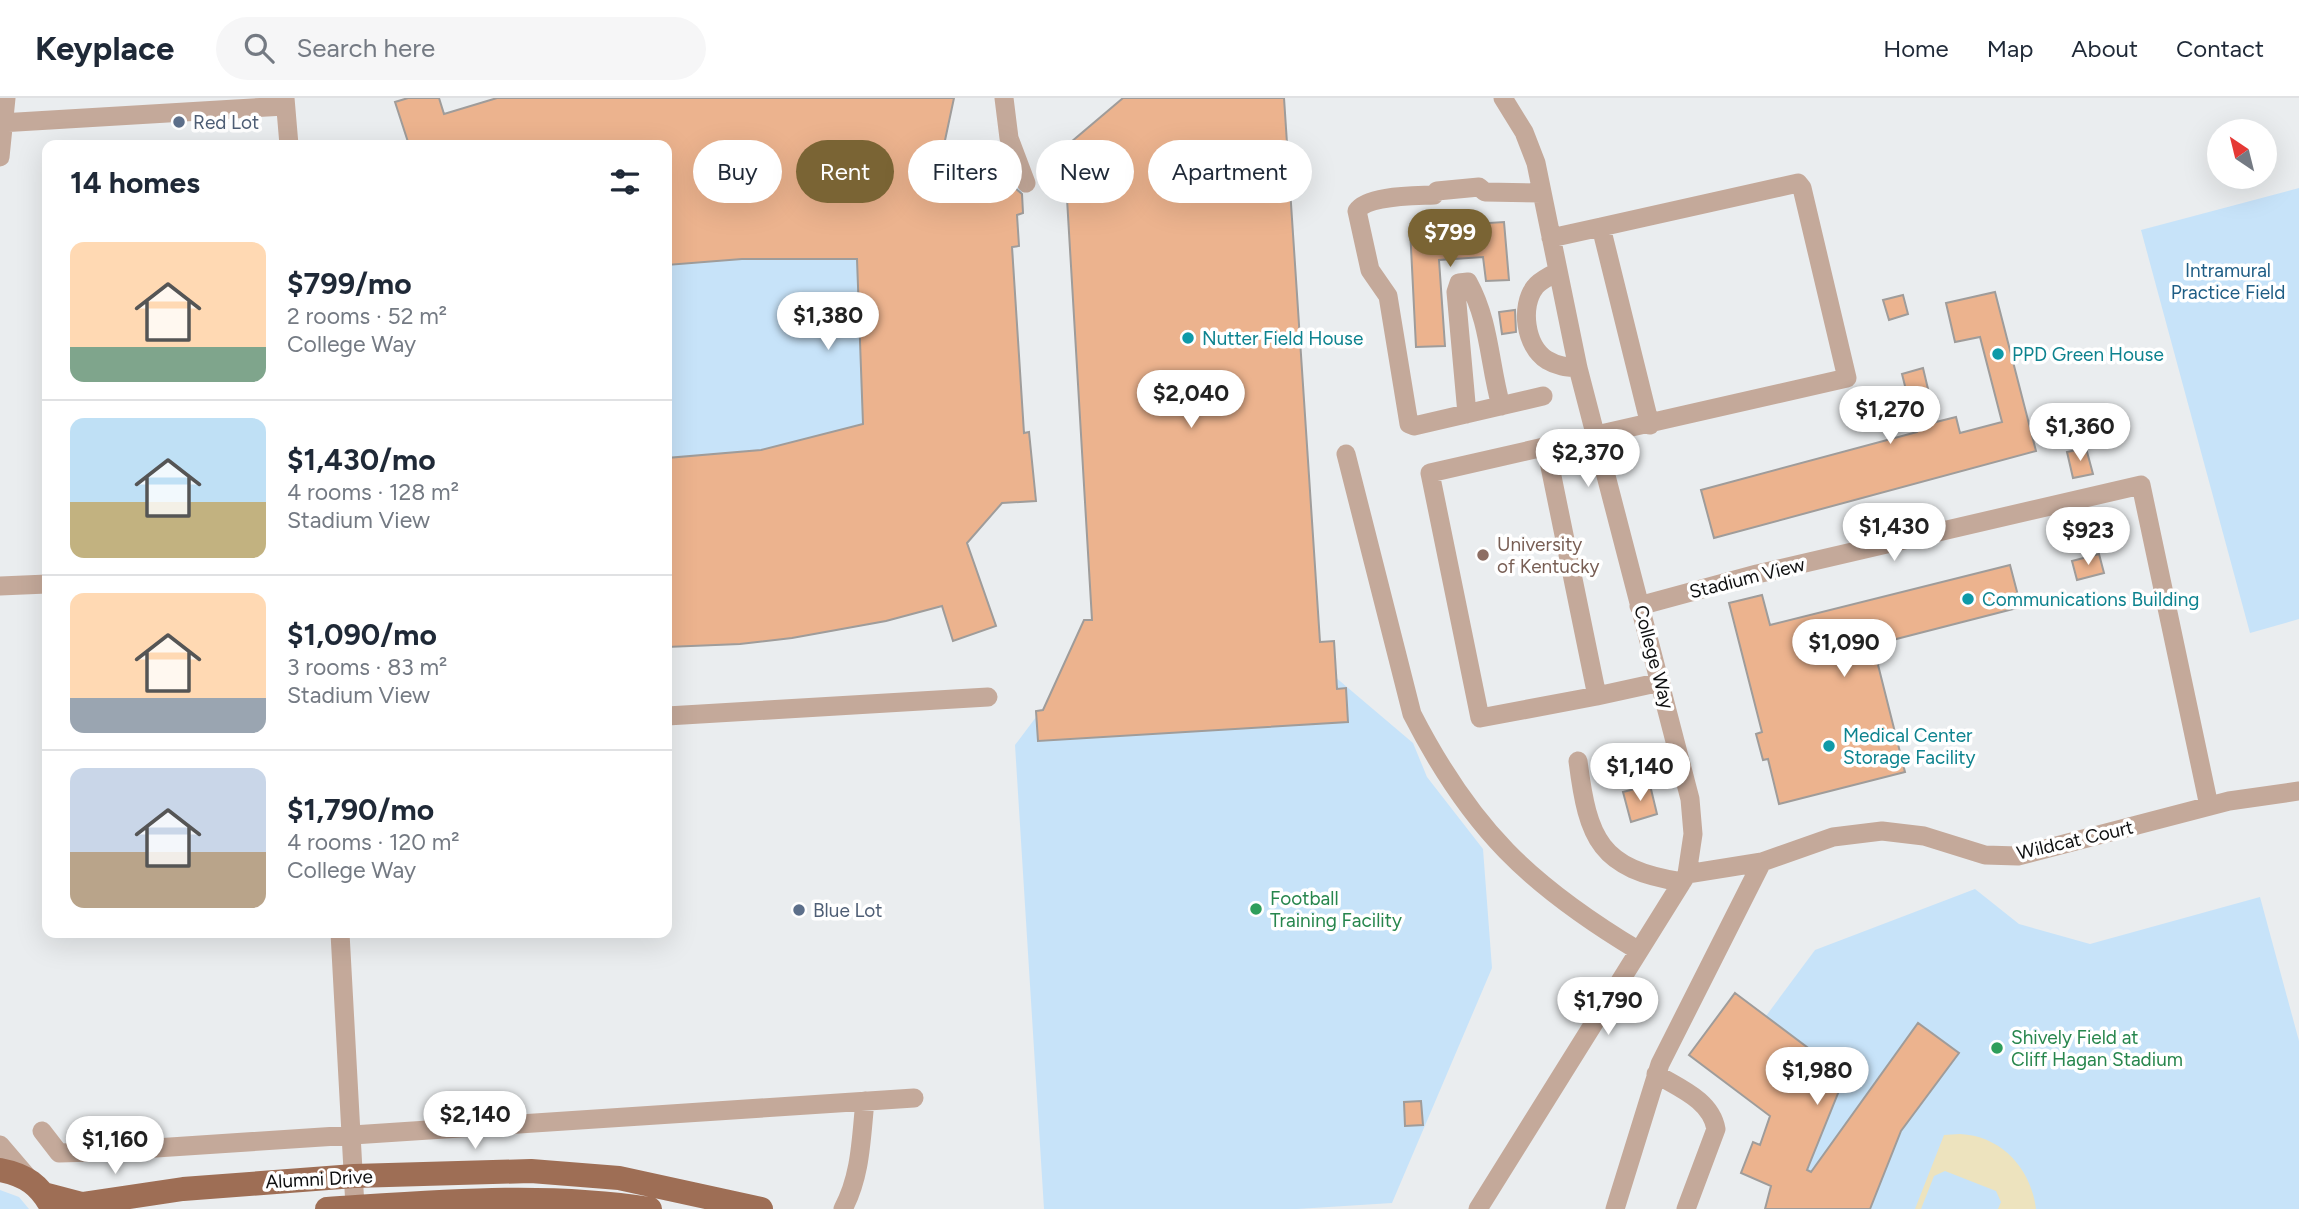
<!DOCTYPE html>
<meta charset="utf-8">
<style>
body{margin:0;font-family:Figtree,sans-serif;background:#f6f6f7;color:#1f2937;height:100vh;display:flex;flex-direction:column;font-size:26px;white-space:nowrap}
*{box-sizing:border-box;margin:0}
p{font-size:23px;color:#747a83}
.icon{flex:none;width:38px;height:38px;fill:none;stroke:currentColor;stroke-width:2;stroke-linecap:round;stroke-linejoin:round}
.map{position:relative;flex:1;overflow:hidden}
.drawer{position:absolute;left:42px;top:42px;width:630px;height:798px;display:flex;flex-direction:column;background:#fff;border-radius:14px;box-shadow:0 7px 28px #0002}
.drawer>*{flex:none}
.hud{position:absolute;left:693px;top:42px;width:665px;height:63px;display:flex;gap:14px}
.needle{width:46px;rotate:325deg}
.tools{position:absolute;left:2207px;top:21px;display:grid;gap:14px}
.tools a{display:grid;place-items:center;width:70px;height:70px;border-radius:50%;background:#fff;box-shadow:0 7px 28px #0002;font-size:35px}
.price{position:absolute;translate:-50% -60px;padding:0 16px;border-radius:24px;background:#fff;color:#222;font-size:23px;line-height:46px;filter:drop-shadow(0 2px 4px #0008)}
.price::after{content:'';position:absolute;left:50%;top:42px;width:21px;height:16px;margin-left:-10px;background:inherit;clip-path:polygon(0 0,100% 0,50% 100%)}
.price.active{background:#7a6434;color:#fff}
ul{padding:0;list-style:none}
li{display:flex;align-items:center;gap:21px;height:175px;padding:0 28px}
li+li{border-top:2px solid #e0e1e3}
li span{display:grid;place-items:center;flex:none;width:196px;height:140px;border-radius:14px;color:#555}
li>.icon{margin-inline-start:auto}
span .icon{width:84px;height:84px;fill:#fffc;stroke-width:1}
li b{font-size:30px}
h2{display:flex;justify-content:space-between;align-items:center;height:84px;padding:0 28px;font-size:30px}
.chip{padding:0 24px;border-radius:32px;background:#fff;box-shadow:0 7px 28px #0002;font-size:24px;line-height:63px}
.chip.active{background:#7a6434;color:#fff}
header{display:flex;align-items:center;gap:42px;box-sizing:border-box;height:98px;padding:0 35px;background:#fff;border-bottom:2px solid #e0e1e3}
header strong{font-size:33px}
nav{display:flex;gap:38px;margin-inline-start:auto;font-size:24px}
.search{width:490px;height:63px;background:#f6f6f7;display:flex;align-items:center;gap:18px;box-sizing:border-box;padding:0 24px;border-radius:38px;color:#747a83;font-size:26px}
.map>svg:first-child{display:block}
</style>
<header>
<strong>Keyplace</strong>
<div class="search"><svg class="icon" aria-label="search" viewBox="0 0 24 24"><circle cx="10" cy="10" r="6"/><path d="M15 15l6 6"/></svg>Search here</div>
<nav><a>Home</a><a>Map</a><a>About</a><a>Contact</a></nav>
</header>
<div class="map">
<svg width="2299" height="1111" viewBox="0 0 2299 1111">
<rect width="100%" height="100%" fill="#eaedef"/>
<path fill="#c7e3f9" d="M 497,0 L 944,47 L 979,80 L 1021,77 L 1023,115 L 1017,118 L 1019,148 L 1013,150 L 1023,334 L 1029,334 L 1036,403 L 1002,405 L 967,445 L 942,508 C 852,533 760,549 667,549 L 667,47 L 465,47 L 456,12 Z
M 2299,90 L 2299,521 L 2250,535 L 2141,132 Z
M 1094,542 L 1321,567 L 1413,645 L 1427,679 L 1483,751 L 1492,870 L 1392,1105 L 1297,1111 L 1044,1111 L 1015,647 Z
M 1975,791 L 2019,826 L 2090,846 L 2260,799 L 2299,943 L 2299,1111 L 1765,1111 L 1771,1088 L 1741,1075 L 1753,1044 L 1760,1047 L 1770,1018 L 1689,957 L 1735,895 L 1766,918 L 1815,852 Z
M 0,1092 L 19,1099 L 29,1111 L 0,1111 Z"/>
<path fill="#ede3be" d="M 1960,1036 C 2002,1038 2031,1071 2036,1111 L 1998,1111 L 2001,1104 L 1996,1093 L 1945,1073 L 1934,1078 L 1921,1111 L 1915,1111 L 1944,1037 Z"/>
<path fill="#ecb38e" stroke="#9f9c9a" stroke-width="2" d="M 408,0 L 439,0 L 444,16 L 497,0 L 954,0 L 944,47 L 979,80 L 1010,78 L 1015,90 L 1022,96 L 1023,115 L 1017,117 L 1019,148 L 1012,149 L 1024,335 L 1029,334 L 1036,403 L 1002,405 L 967,445 L 996,528 L 953,543 L 942,508 L 886,523 L 792,540 L 740,546 L 667,549 L 667,360 L 761,352 L 863,326 L 857,161 L 742,161 L 667,167 L 667,47 L 409,47 L 395,4 Z
M 1123,0 L 1284,0 L 1320,544 L 1334,543 L 1337,591 L 1346,590 L 1348,624 L 1038,643 L 1036,613 L 1043,612 L 1084,522 L 1092,522 L 1064,50 Z
M 1504,124 L 1509,182 L 1486,183 L 1483,159 L 1439,162 L 1445,248 L 1416,249 L 1410,130 Z
M 1995,194 L 2036,353 L 1714,440 L 1701,392 L 1917,334 L 1916,329 L 1956,319 L 1960,335 L 2002,324 L 1980,239 L 1955,244 L 1946,205 Z
M 1903,197 L 1908,216 L 1889,222 L 1883,202 Z
M 1515,212 L 1516,234 L 1502,236 L 1499,214 Z
M 1923,270 L 1928,291 L 1907,296 L 1902,276 Z
M 2086,350 L 2093,376 L 2073,380 L 2067,354 Z
M 2099,456 L 2104,475 L 2077,482 L 2072,463 Z
M 2010,467 L 2021,509 L 1873,547 L 1905,674 L 1779,706 L 1768,661 L 1763,662 L 1756,636 L 1762,634 L 1729,505 L 1762,497 L 1770,527 Z
M 1650,687 L 1657,716 L 1631,724 L 1623,694 Z
M 1735,895 L 1819,958 L 1823,953 L 1847,973 L 1807,1072 L 1811,1074 L 1918,925 L 1959,955 L 1901,1033 L 1870,1111 L 1765,1111 L 1771,1088 L 1741,1075 L 1753,1044 L 1760,1047 L 1770,1018 L 1689,957 Z
M 1421,1003 L 1423,1027 L 1405,1028 L 1404,1004 Z"/>
<g fill="none" stroke-linecap="round" stroke-linejoin="round">
<path stroke="#c4a99a" stroke-width="19" d="M 285,0 L 289,47
M 1004,0 L 1009,40 L 1026,85
M 0,25 L 285,8
M 0,59 L 6,0
M 1542,95 L 1485,94 L 1479,89 L 1437,93 L 1434,97 C 1416,98 1367,97 1357,113 L 1370,172 L 1388,198 L 1409,326 L 1414,328 L 1543,298
M 1551,140 L 1601,129 L 1650,327
M 1558,173 C 1551,178 1540,182 1535,189 C 1520,208 1525,248 1547,262 C 1557,268 1566,269 1578,270
M 1467,316 L 1456,194 L 1459,185 L 1468,184 C 1490,224 1489,265 1501,308
M 1546,349 L 1597,598 L 1480,620 L 1430,375 L 1847,280 L 1802,90 L 1798,85 L 1601,129
M 1346,356 L 1412,616 C 1471,731 1529,787 1639,853
M 0,488 L 47,486
M 1639,508 L 1757,476 L 2141,387 L 2209,708
M 1597,598 L 1661,584
M 667,618 L 988,599
M 1578,663 C 1588,742 1600,771 1682,784
M 1687,776 L 1762,764 L 1833,739 L 1882,733 L 1924,738 L 1985,757 L 2018,758 L 2229,703 L 2299,693
M 340,835 L 355,1109
M 1656,976 C 1679,990 1711,1002 1716,1031 L 1686,1111
M 42,1033 L 59,1055 L 95,1054 L 914,1000
M 0,1047 L 30,1082
M 843,1111 C 861,1077 861,1041 865,1003
M 1478,1111 L 1687,776 L 1693,736 L 1690,701 L 1578,270 L 1536,65 L 1524,34 L 1503,0
M 1615,1111 L 1660,966 L 1762,764"/>
<path stroke="#9e6e55" stroke-width="24" d="M 0,1072 C 26,1077 40,1087 52,1110
M 44,1096 L 82,1106 L 183,1091 L 354,1078 L 531,1073 L 619,1080 L 761,1111
M 327,1111 C 435,1104 543,1094 650,1111"/>
</g>
<g fill="#5c6f8a" stroke="#fff" stroke-width="2.5">
<circle cx="179" cy="24" r="7"/>
<circle cx="799" cy="812" r="7"/>
</g>
<g fill="#0f9aa8" stroke="#fff" stroke-width="2.5">
<circle cx="1188" cy="240" r="7"/>
<circle cx="1998" cy="256" r="7"/>
<circle cx="1968" cy="501" r="7"/>
<circle cx="1829" cy="648" r="7"/>
</g>
<circle fill="#8d6e63" stroke="#fff" stroke-width="2.5" cx="1483" cy="457" r="7"/>
<g fill="#2e9e5b" stroke="#fff" stroke-width="2.5">
<circle cx="1256" cy="811" r="7"/>
<circle cx="1997" cy="950" r="7"/>
</g>
<g text-anchor="middle" dominant-baseline="central" stroke-width="7" stroke-linejoin="round" paint-order="stroke">
<g font-size="19" fill="#4e5e75" stroke="#fff" text-anchor="start">
<text x="193" y="24">Red Lot</text>
<text x="813" y="812">Blue Lot</text>
</g>
<g font-size="19" fill="#1e5d85" stroke="#fff">
<text x="2228" y="172">Intramural<tspan x="2228" dy="22">Practice Field</tspan></text>
</g>
<g font-size="19" fill="#0d838f" stroke="#fff" text-anchor="start">
<text x="1202" y="240">Nutter Field House</text>
<text x="2012" y="256">PPD Green House</text>
<text x="1982" y="501">Communications Building</text>
<text x="1843" y="637">Medical Center<tspan x="1843" dy="22">Storage Facility</tspan></text>
</g>
<g font-size="19" fill="#785e54" stroke="#fff" text-anchor="start">
<text x="1497" y="446">University<tspan x="1497" dy="22">of Kentucky</tspan></text>
</g>
<g font-size="19" fill="#0f1011" stroke="#fff">
<text transform="translate(1747 480) rotate(-14)">Stadium View</text>
<text transform="translate(1654 559) rotate(75)">College Way</text>
<text transform="translate(2075 742) rotate(-13)">Wildcat Court</text>
<text transform="translate(319 1081) rotate(-3)">Alumni Drive</text>
</g>
<g font-size="19" fill="#27864d" stroke="#fff" text-anchor="start">
<text x="1270" y="800">Football<tspan x="1270" dy="22">Training Facility</tspan></text>
<text x="2011" y="939">Shively Field at<tspan x="2011" dy="22">Cliff Hagan Stadium</tspan></text>
</g>
</g>
</svg>
<div class="tools">
<a><svg class="needle" viewBox="-14 -14 28 28"><path d="M0-13l5 13h-10z" fill="#e53935"/><path d="M0 13l5-13h-10z" fill="#747a83"/></svg></a>
</div>
<b class="price active" style="left:1450px;top:171px">$799</b>
<b class="price" style="left:828px;top:254px">$1,380</b>
<b class="price" style="left:1191px;top:332px">$2,040</b>
<b class="price" style="left:1890px;top:348px">$1,270</b>
<b class="price" style="left:2080px;top:365px">$1,360</b>
<b class="price" style="left:1588px;top:391px">$2,370</b>
<b class="price" style="left:1894px;top:465px">$1,430</b>
<b class="price" style="left:2088px;top:469px">$923</b>
<b class="price" style="left:1844px;top:581px">$1,090</b>
<b class="price" style="left:1640px;top:705px">$1,140</b>
<b class="price" style="left:1608px;top:939px">$1,790</b>
<b class="price" style="left:1817px;top:1009px">$1,980</b>
<b class="price" style="left:475px;top:1053px">$2,140</b>
<b class="price" style="left:115px;top:1078px">$1,160</b>
<div class="hud">
<a class="chip">Buy</a>
<a class="chip active">Rent</a>
<a class="chip">Filters</a>
<a class="chip">New</a>
<a class="chip">Apartment</a>
</div>
<section class="drawer">
<h2>14 homes<svg class="icon" aria-label="filters" viewBox="0 0 24 24"><path d="M4 7h16M4 17h16"/><circle cx="9" cy="7" r="2"/><circle cx="15" cy="17" r="2"/></svg></h2>
<ul>
<li><span style="background:linear-gradient(#ffd9b3 75%,#7fa58c 0)"><svg class="icon" aria-label="home" viewBox="0 0 24 24"><path d="M3 11l9-7 9 7M6 9v11h12V9"/></svg></span><div><b>$799/mo</b><p>2 rooms · 52 m²</p><p>College Way</p></div></li>
<li><span style="background:linear-gradient(#bfe0f5 60%,#c2b280 0)"><svg class="icon" aria-label="home" viewBox="0 0 24 24"><path d="M3 11l9-7 9 7M6 9v11h12V9"/></svg></span><div><b>$1,430/mo</b><p>4 rooms · 128 m²</p><p>Stadium View</p></div></li>
<li><span style="background:linear-gradient(#ffd9b3 75%,#9aa5b1 0)"><svg class="icon" aria-label="home" viewBox="0 0 24 24"><path d="M3 11l9-7 9 7M6 9v11h12V9"/></svg></span><div><b>$1,090/mo</b><p>3 rooms · 83 m²</p><p>Stadium View</p></div></li>
<li><span style="background:linear-gradient(#c9d6e8 60%,#b9a48a 0)"><svg class="icon" aria-label="home" viewBox="0 0 24 24"><path d="M3 11l9-7 9 7M6 9v11h12V9"/></svg></span><div><b>$1,790/mo</b><p>4 rooms · 120 m²</p><p>College Way</p></div></li>
</ul>
</section>
</div>
